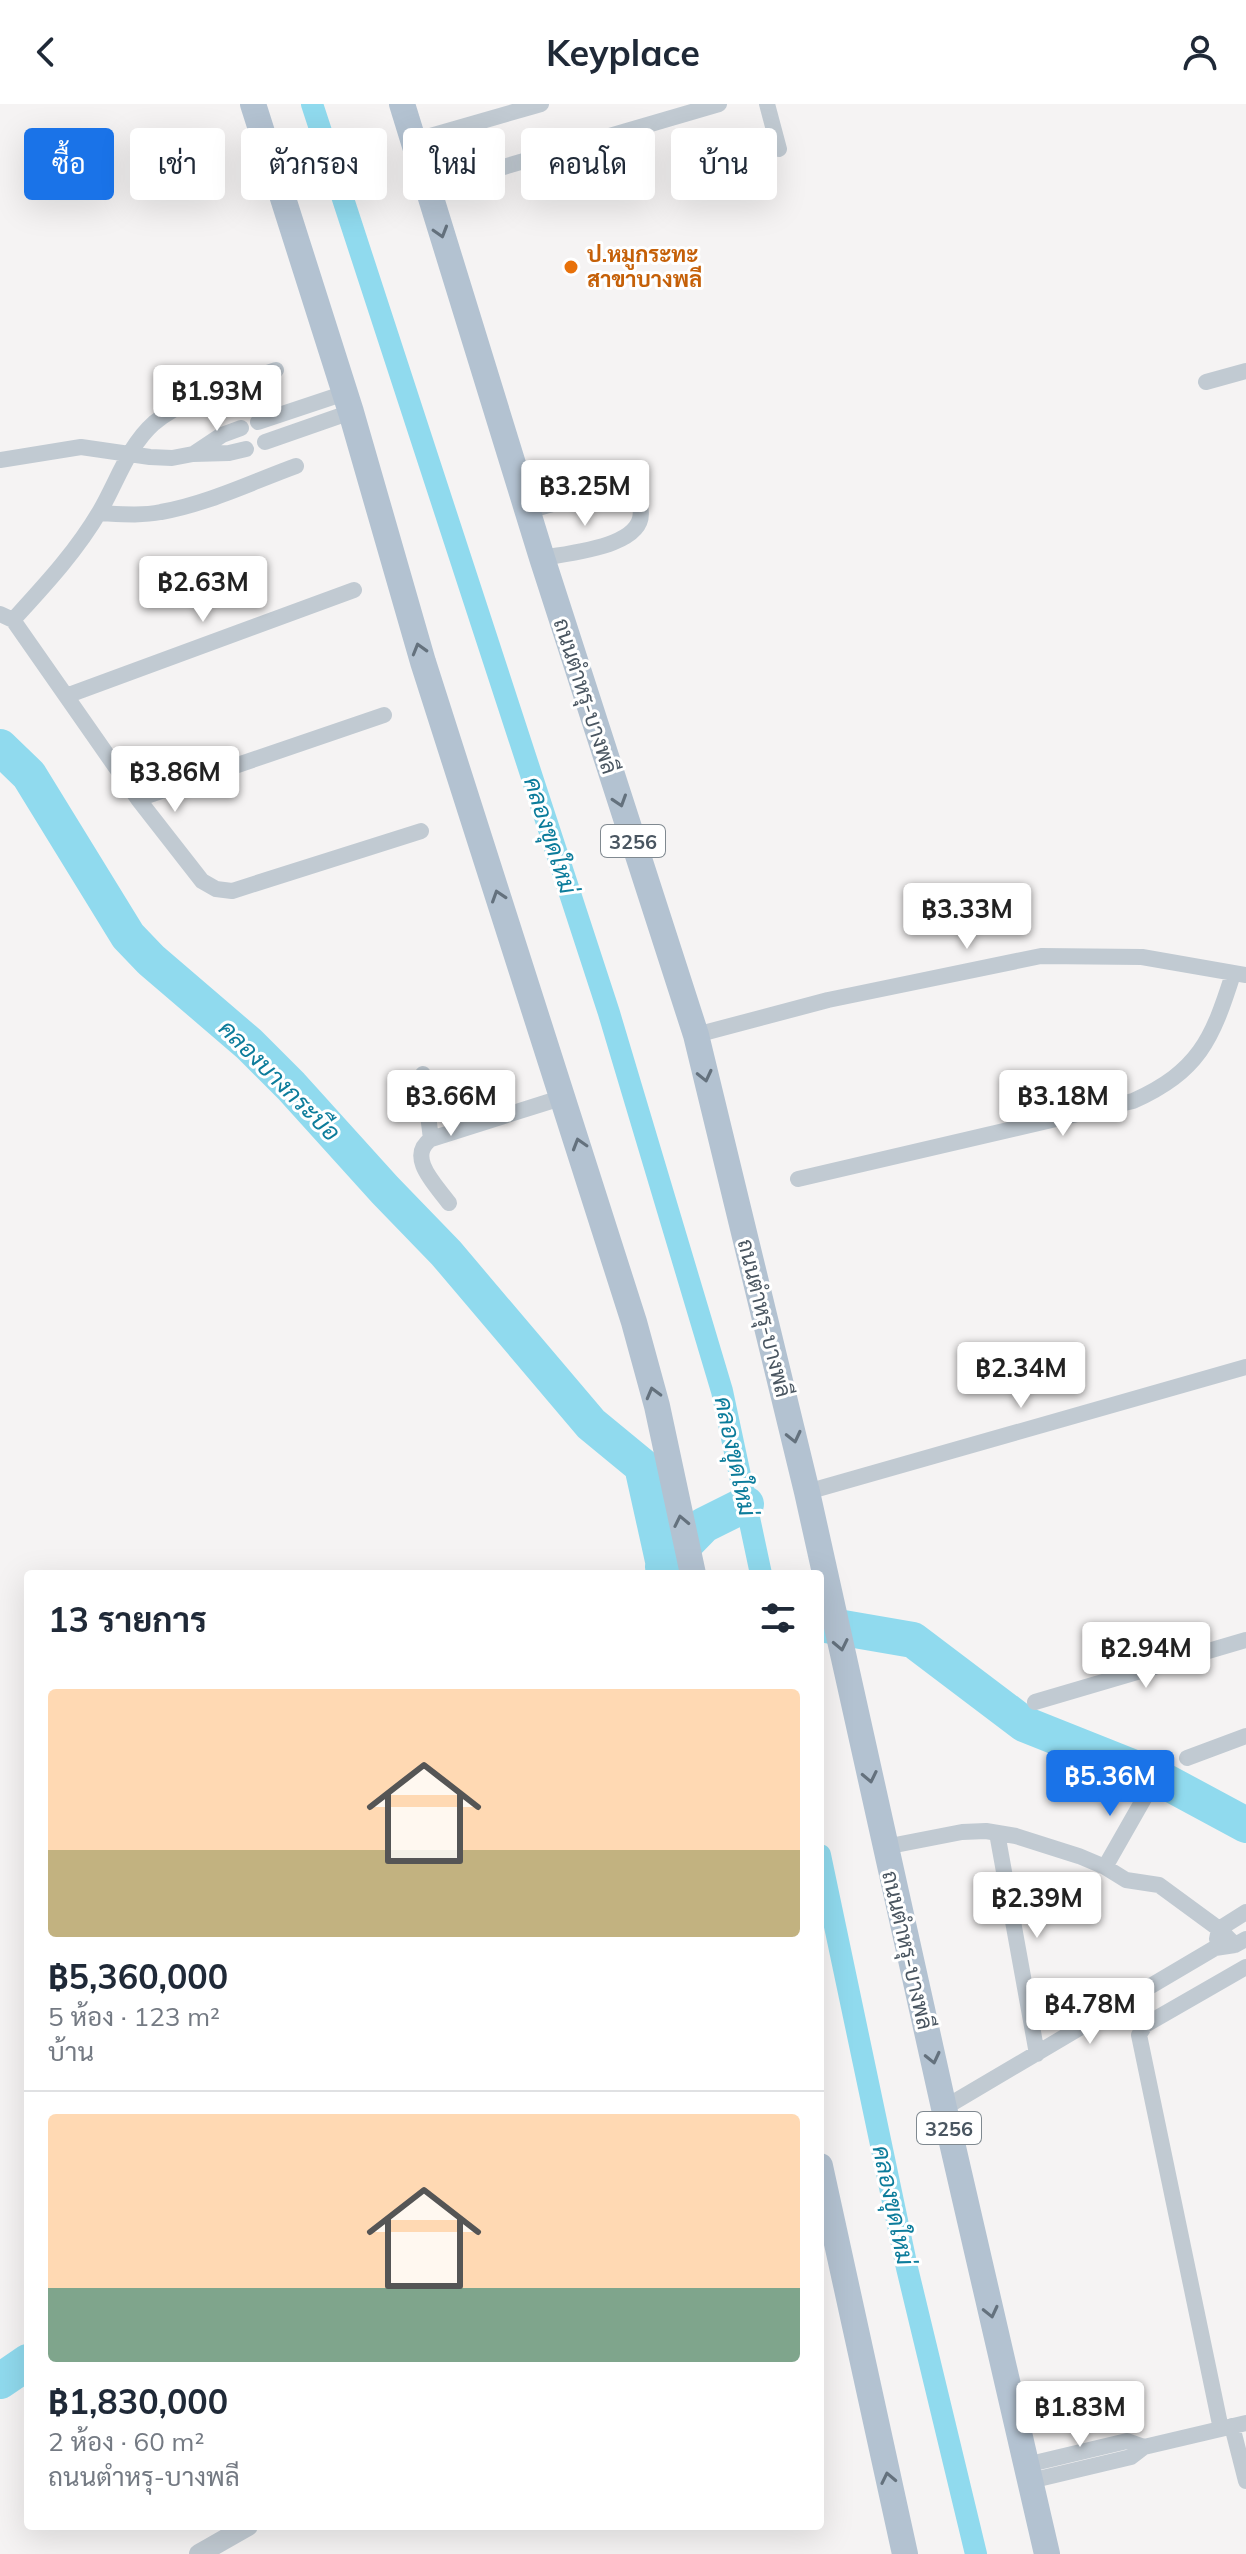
<!DOCTYPE html>
<html lang="th">
<meta charset="utf-8">
<style>
body{margin:0;font-family:Mulish,Sarabun,sans-serif;background:#f2f2f3;color:#1f2937;height:100vh;display:flex;flex-direction:column;font-size:30px;white-space:nowrap}
*{box-sizing:border-box;margin:0}
p{font-size:26px;color:#747a83}
.icon{flex:none;width:44px;height:44px;fill:none;stroke:currentColor;stroke-width:2;stroke-linecap:round;stroke-linejoin:round}
.map{position:relative;flex:1;overflow:hidden}
.drawer{position:absolute;left:24px;top:1466px;width:800px;height:960px;display:flex;flex-direction:column;background:#fff;border-radius:8px;box-shadow:0 8px 32px #0002}
.drawer>*{flex:none}
.top-card{position:absolute;left:24px;top:24px;width:800px;height:72px;display:flex;gap:16px}
.price{position:absolute;translate:-50% -68px;padding:0 18px;border-radius:8px;background:#fff;color:#222;font-size:26px;line-height:52px;filter:drop-shadow(0 2px 4px #0008)}
.price::after{content:'';position:absolute;left:50%;top:48px;width:24px;height:18px;margin-left:-12px;background:inherit;clip-path:polygon(0 0,100% 0,50% 100%)}
.price.current{background:#1a73e8;color:#fff}
ul{padding:0;list-style:none}
li{display:grid;align-content:center;gap:16px;height:424px;padding:0 24px}
li+li{border-top:2px solid #e0e1e3}
li span{display:grid;place-items:center;height:248px;border-radius:8px;color:#555}
li>.icon{margin-inline-start:auto}
span .icon{width:144px;height:144px;fill:#fffc;stroke-width:1}
li b{font-size:34px}
h2{display:flex;justify-content:space-between;align-items:center;height:96px;padding:0 24px;font-size:34px}
.chip{padding:0 28px;border-radius:8px;background:#fff;box-shadow:0 8px 32px #0002;font-size:28px;line-height:72px}
.chip.current{background:#1a73e8;color:#fff}
header{display:flex;justify-content:space-between;align-items:center;height:104px;padding:0 24px;background:#fff;font-size:36px;font-weight:700}
.map>svg:first-child{display:block}
</style>
<header><svg class="icon" aria-label="back" viewBox="0 0 24 24"><path d="M15 5l-7 7 7 7"/></svg>Keyplace<svg class="icon" aria-label="person" viewBox="0 0 24 24"><circle cx="12" cy="8" r="4"/><path d="M4 21q1-7 8-7t8 7"/></svg></header>
<div class="map">
<svg width="1246" height="2450" viewBox="0 0 1246 2450">
<rect width="100%" height="100%" fill="#f5f3f3"/>
<g fill="none" stroke-linecap="round" stroke-linejoin="round">
<path stroke="#90daee" stroke-width="22" d="M 312,0 L 609,909 L 722,1287 L 761,1470
M 820,1751 L 907,2164 L 976,2450"/>
<path stroke="#90daee" stroke-width="36" d="M 0,643 L 29,671 L 128,832 L 151,856 L 249,940 L 291,982 L 385,1086 L 446,1149 L 591,1320 L 642,1362 L 664,1461
M 663,1463 L 704,1421 L 746,1400
M 820,1520 L 913,1536 L 1024,1620 L 1157,1673 L 1246,1721
M 0,2277 L 28,2258"/>
<path stroke="#c1cad2" stroke-width="16" d="M 767,0 L 779,45
M 621,29 L 636,78
M 413,37 L 541,0
M 428,85 L 719,0
M 1206,278 L 1246,267
M 258,318 L 345,289
M 265,338 L 351,308
M 195,349 L 222,331 L 241,324
M 0,356 L 81,343 L 150,353 L 172,354 L 193,350 L 229,349 L 246,345
M 527,407 L 597,388
M 99,409 C 120,410 141,412 161,408 C 207,400 252,378 296,362
M 542,454 C 567,449 650,443 640,403 C 637,392 627,387 616,385
M 0,510 L 13,516 L 138,695 L 202,777 L 216,785 L 232,787 L 421,727
M 13,516 C 44,482 76,448 100,407 C 117,378 128,342 154,319 C 185,293 238,280 276,266
M 66,592 L 354,486
M 138,695 L 384,611
M 696,931 L 828,896 L 1041,852 L 1142,853 L 1246,871
M 423,970 L 431,1035 C 406,1053 436,1081 449,1099
M 431,1035 L 564,993
M 798,1075 L 1133,997 C 1199,967 1212,936 1233,870
M 807,1388 L 1246,1263
M 1035,1598 L 1246,1536
M 1187,1654 L 1246,1632
M 997,1729 L 1037,1950
M 885,1743 L 962,1728 L 986,1727 L 1016,1732 L 1079,1752 L 1105,1763 L 1126,1776 L 1159,1781 L 1219,1825 L 1235,1841
M 1105,1763 L 1150,1684
M 1217,1835 L 1219,1825 L 1246,1808
M 944,2004 L 1215,1844 L 1235,1841 L 1246,1835
M 1232,2322 L 1246,2377
M 1221,2325 L 1139,1931 L 1145,1921 L 1246,1863
M 1026,2361 L 1127,2337 L 1144,2343
M 1030,2377 L 1131,2353 L 1144,2343 L 1246,2319"/>
<path stroke="#c1cad2" stroke-width="20" d="M 199,2450 L 248,2422"/>
<path stroke="#b3c2d1" stroke-width="26" d="M 253,0 L 351,308 L 423,558 L 634,1218 L 657,1302 L 693,1470
M 402,0 L 542,454 L 696,931 L 807,1388 L 944,2004 L 1047,2450
M 820,2062 L 905,2450"/>
</g>
<defs><path id="oneway-chevron" d="M-2-3.5L2.5 0L-2 3.5" fill="none" stroke-width="1.6" stroke-linecap="round" stroke-linejoin="round" transform="scale(2)"/></defs>
<g stroke="#64717d">
<use href="#oneway-chevron" transform="translate(441 128) rotate(73)"/>
<use href="#oneway-chevron" transform="translate(419 545) rotate(-106)"/>
<use href="#oneway-chevron" transform="translate(620 697) rotate(72)"/>
<use href="#oneway-chevron" transform="translate(498 792) rotate(-108)"/>
<use href="#oneway-chevron" transform="translate(705 972) rotate(77)"/>
<use href="#oneway-chevron" transform="translate(579 1040) rotate(-107)"/>
<use href="#oneway-chevron" transform="translate(653 1289) rotate(-105)"/>
<use href="#oneway-chevron" transform="translate(794 1333) rotate(77)"/>
<use href="#oneway-chevron" transform="translate(681 1417) rotate(-102)"/>
<use href="#oneway-chevron" transform="translate(841 1541) rotate(78)"/>
<use href="#oneway-chevron" transform="translate(870 1673) rotate(78)"/>
<use href="#oneway-chevron" transform="translate(933 1954) rotate(77)"/>
<use href="#oneway-chevron" transform="translate(991 2208) rotate(77)"/>
<use href="#oneway-chevron" transform="translate(888 2374) rotate(-102)"/>
</g>
<circle fill="#e8710a" stroke="#fff" stroke-width="3" cx="571" cy="163" r="8"/>
<g text-anchor="middle" dominant-baseline="central" stroke-width="6" stroke-linejoin="round" paint-order="stroke">
<g fill="#fff" stroke="#808990" stroke-width="2">
<rect x="601" y="721" width="64" height="32" rx="6"/>
<rect x="917" y="2008" width="64" height="32" rx="6"/>
</g>
<g font-size="20" font-weight="bold" fill="#4a5661">
<text x="633" y="737">3256</text>
<text x="949" y="2024">3256</text>
</g>
<g font-size="22" font-weight="bold" fill="#c56008" stroke="#fff" text-anchor="start">
<text x="587" y="150">ป.หมูกระทะ<tspan x="587" dy="25">สาขาบางพลี</tspan></text>
</g>
<g font-size="22" fill="#4a5661" stroke="#fff">
<text transform="translate(586 592) rotate(72)">ถนนตำหรุ-บางพลี</text>
<text transform="translate(765 1214) rotate(76)">ถนนตำหรุ-บางพลี</text>
<text transform="translate(908 1846) rotate(77)">ถนนตำหรุ-บางพลี</text>
</g>
<g font-size="24" font-style="italic" fill="#0c7c9b" stroke="#fff">
<text transform="translate(551 731) rotate(72)">คลองขุดใหม่</text>
<text transform="translate(280 976) rotate(45)">คลองบางกระบือ</text>
<text transform="translate(736 1352) rotate(78)">คลองขุดใหม่</text>
<text transform="translate(894 2101) rotate(78)">คลองขุดใหม่</text>
</g>
</g>
</svg>
<b class="price" style="left:217px;top:329px">฿1.93M</b>
<b class="price" style="left:585px;top:424px">฿3.25M</b>
<b class="price" style="left:203px;top:520px">฿2.63M</b>
<b class="price" style="left:175px;top:710px">฿3.86M</b>
<b class="price" style="left:967px;top:847px">฿3.33M</b>
<b class="price" style="left:451px;top:1034px">฿3.66M</b>
<b class="price" style="left:1063px;top:1034px">฿3.18M</b>
<b class="price" style="left:1021px;top:1306px">฿2.34M</b>
<b class="price" style="left:1146px;top:1586px">฿2.94M</b>
<b class="price current" style="left:1110px;top:1714px">฿5.36M</b>
<b class="price" style="left:1037px;top:1836px">฿2.39M</b>
<b class="price" style="left:1090px;top:1942px">฿4.78M</b>
<b class="price" style="left:1080px;top:2345px">฿1.83M</b>
<div class="top-card">
<a class="chip current">ซื้อ</a>
<a class="chip">เช่า</a>
<a class="chip">ตัวกรอง</a>
<a class="chip">ใหม่</a>
<a class="chip">คอนโด</a>
<a class="chip">บ้าน</a>
</div>
<section class="drawer">
<h2>13 รายการ<svg class="icon" aria-label="filters" viewBox="0 0 24 24"><path d="M4 7h16M4 17h16"/><circle cx="9" cy="7" r="2"/><circle cx="15" cy="17" r="2"/></svg></h2>
<ul>
<li><span style="background:linear-gradient(#ffd9b3 65%,#c2b280 0)"><svg class="icon" aria-label="home" viewBox="0 0 24 24"><path d="M3 11l9-7 9 7M6 9v11h12V9"/></svg></span><div><b>฿5,360,000</b><p>5 ห้อง · 123 m²</p><p>บ้าน</p></div></li>
<li><span style="background:linear-gradient(#ffd9b3 70%,#7fa58c 0)"><svg class="icon" aria-label="home" viewBox="0 0 24 24"><path d="M3 11l9-7 9 7M6 9v11h12V9"/></svg></span><div><b>฿1,830,000</b><p>2 ห้อง · 60 m²</p><p>ถนนตำหรุ-บางพลี</p></div></li>
</ul>
</section>
</div>
